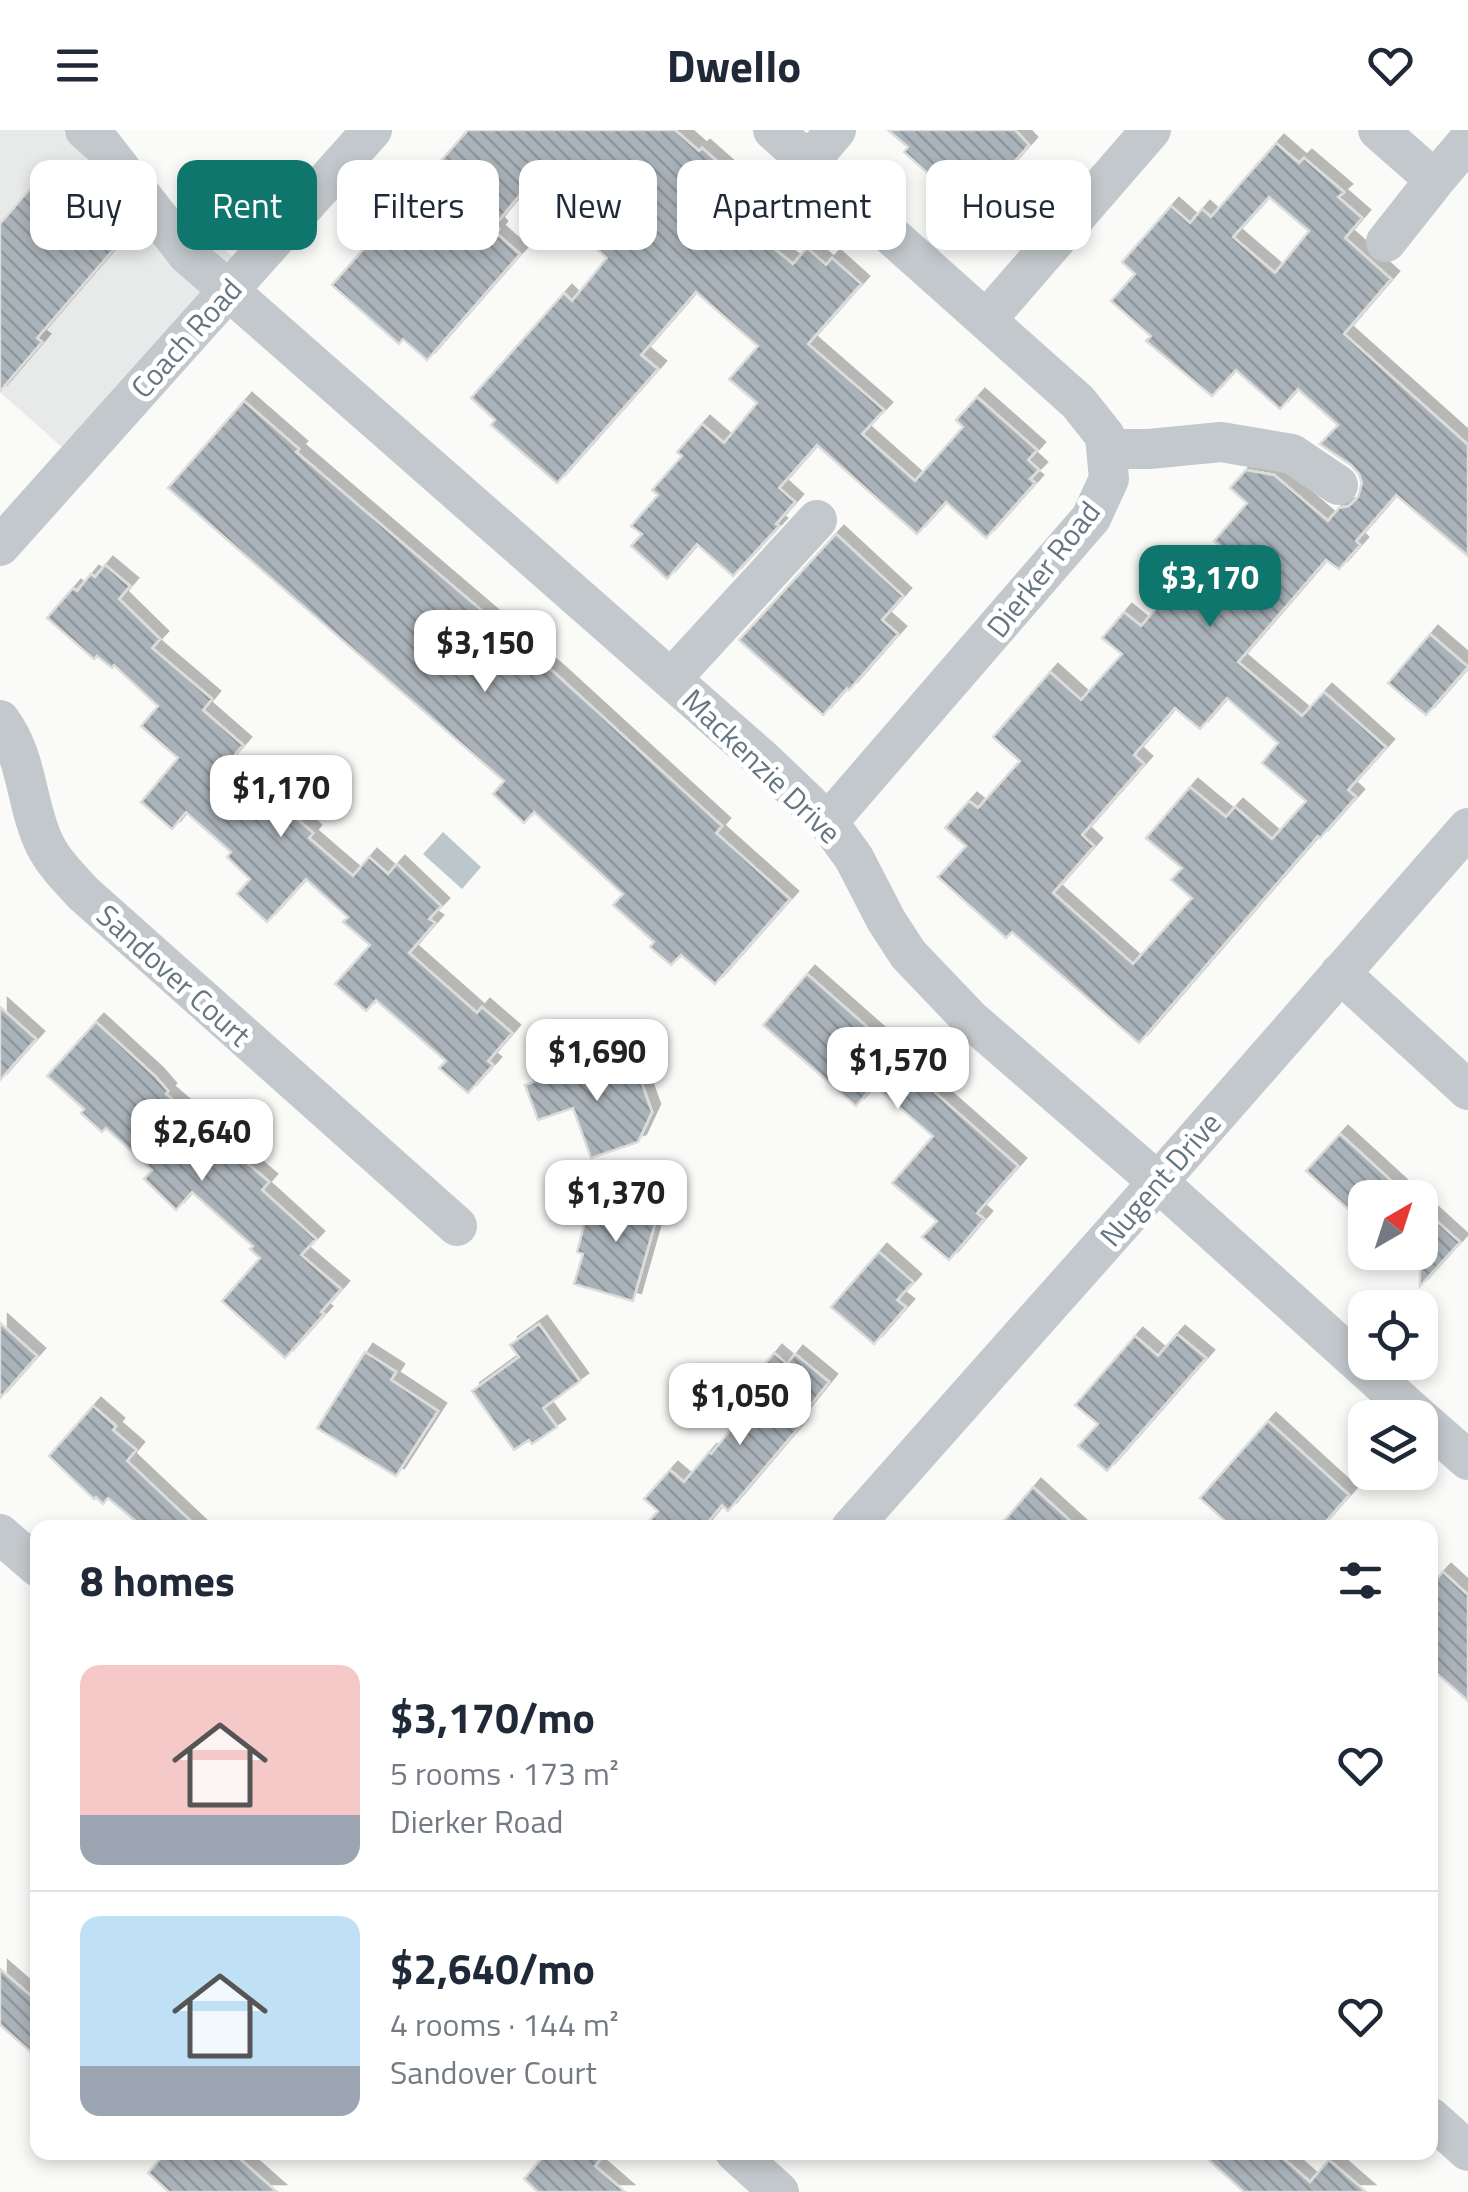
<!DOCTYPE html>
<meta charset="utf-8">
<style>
body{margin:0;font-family:"Titillium Web",sans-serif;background:#f6f6f7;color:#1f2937;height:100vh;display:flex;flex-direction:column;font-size:38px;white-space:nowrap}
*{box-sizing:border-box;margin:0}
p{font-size:32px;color:#747a83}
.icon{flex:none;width:55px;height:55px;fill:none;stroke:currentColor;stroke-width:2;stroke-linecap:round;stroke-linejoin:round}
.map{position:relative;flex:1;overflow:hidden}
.details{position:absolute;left:30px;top:1390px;width:1408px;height:640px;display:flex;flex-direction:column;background:#fff;border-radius:20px;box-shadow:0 5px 15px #0003}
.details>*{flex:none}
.hud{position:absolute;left:30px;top:30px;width:1410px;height:90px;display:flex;gap:20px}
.needle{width:65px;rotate:39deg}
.fabs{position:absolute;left:1348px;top:1050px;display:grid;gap:20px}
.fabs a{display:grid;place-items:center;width:90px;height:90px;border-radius:20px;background:#fff;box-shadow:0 5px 15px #0003;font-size:50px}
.price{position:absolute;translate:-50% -85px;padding:0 22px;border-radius:20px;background:#fff;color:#222;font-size:32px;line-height:65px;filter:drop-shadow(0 2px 5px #0008)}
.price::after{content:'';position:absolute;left:50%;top:60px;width:30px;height:22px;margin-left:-15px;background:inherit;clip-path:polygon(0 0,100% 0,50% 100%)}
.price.on{background:#0f766e;color:#fff}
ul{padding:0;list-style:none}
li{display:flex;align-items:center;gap:30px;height:250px;padding:0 50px}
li+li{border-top:2px solid #e0e1e3}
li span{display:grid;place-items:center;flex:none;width:280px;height:200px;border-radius:20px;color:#555}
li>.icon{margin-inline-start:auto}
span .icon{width:120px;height:120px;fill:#fffc;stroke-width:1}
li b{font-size:42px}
h2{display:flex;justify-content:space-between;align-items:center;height:120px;padding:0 50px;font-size:42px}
.chip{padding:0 35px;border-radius:20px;background:#fff;box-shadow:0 5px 15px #0003;font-size:35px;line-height:90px}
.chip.on{background:#0f766e;color:#fff}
header{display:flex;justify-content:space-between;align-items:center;height:130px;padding:0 50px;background:#fff;font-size:45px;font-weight:700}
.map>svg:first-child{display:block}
</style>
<header><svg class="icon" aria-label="menu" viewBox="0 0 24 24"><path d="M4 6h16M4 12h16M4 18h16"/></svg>Dwello<svg class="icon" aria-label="heart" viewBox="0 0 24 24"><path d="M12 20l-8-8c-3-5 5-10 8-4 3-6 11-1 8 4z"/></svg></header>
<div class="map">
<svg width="1468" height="2062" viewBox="0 0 1468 2062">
<defs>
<pattern id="building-back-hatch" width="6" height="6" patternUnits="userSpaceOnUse" patternTransform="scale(2.5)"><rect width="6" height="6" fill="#aab3b9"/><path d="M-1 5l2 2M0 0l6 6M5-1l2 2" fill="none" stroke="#8e969c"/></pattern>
<filter id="shadow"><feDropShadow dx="8" dy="-8" stdDeviation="0" flood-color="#0004"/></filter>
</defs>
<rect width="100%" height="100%" fill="#fafaf8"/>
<path fill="#e8e9e9" d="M 0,0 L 89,0 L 250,142 L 80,333 L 0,262 Z"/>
<path fill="#bbc7cb" d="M 443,702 L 481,737 L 462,759 L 423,724 Z"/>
<path fill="url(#building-back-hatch)" stroke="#dcdcda" stroke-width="2.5" fill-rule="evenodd" filter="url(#shadow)" d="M 468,0 L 675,0 L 699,21 L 702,18 L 770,78 L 751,100 L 793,134 L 807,118 L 826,135 L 832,128 L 861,154 L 808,214 L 884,280 L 862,304 L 915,351 L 963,297 L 956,290 L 977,267 L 1037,320 L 1028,330 L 1039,340 L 1030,349 L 1035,353 L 986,408 L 946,372 L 917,404 L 817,315 L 779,358 L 795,372 L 776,394 L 779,396 L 733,446 L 697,414 L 667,449 L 631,416 L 642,404 L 631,396 L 658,365 L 652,360 L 682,326 L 677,322 L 702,294 L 724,313 L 757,273 L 729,249 L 758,216 L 696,162 L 641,225 L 658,239 L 557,353 L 491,295 L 495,290 L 471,268 L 564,163 L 572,171 L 607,128 L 527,56 L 495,95 L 499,99 L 496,103 L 520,124 L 427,230 L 403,209 L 399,214 L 332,155 Z
M 888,0 L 1015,0 L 1029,15 L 971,81 L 904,22 L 908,17 Z
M 1276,13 L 1299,33 L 1304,28 L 1344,62 L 1338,67 L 1362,88 L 1345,108 L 1391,149 L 1344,204 L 1468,315 L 1468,426 L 1396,365 L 1356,411 L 1360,415 L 1339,439 L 1326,430 L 1238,532 L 1302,586 L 1324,562 L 1386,617 L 1348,660 L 1356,667 L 1320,708 L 1318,706 L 1139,913 L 1012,802 L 1006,808 L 938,747 L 966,716 L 945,698 L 969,671 L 978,678 L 1020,631 L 993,607 L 1050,542 L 1081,570 L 1122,524 L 1102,508 L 1124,482 L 1141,496 L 1178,454 L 1198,471 L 1234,428 L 1214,411 L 1247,373 L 1230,358 L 1246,340 L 1274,345 L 1328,391 L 1339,378 L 1349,376 L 1358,367 L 1362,353 L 1359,344 L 1351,335 L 1320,314 L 1338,295 L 1298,259 L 1280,279 L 1236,240 L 1212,266 L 1146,211 L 1151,206 L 1111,171 L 1135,144 L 1122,132 L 1171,76 L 1190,93 L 1202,79 L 1211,87 ZM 1269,67 L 1309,101 L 1275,143 L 1233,107 ZM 1227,568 L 1278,613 L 1262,633 L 1306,671 L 1272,709 L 1235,677 L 1226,687 L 1190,657 L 1146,708 L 1182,738 L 1171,750 L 1192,768 L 1133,834 L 1053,763 L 1094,716 L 1082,705 L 1144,634 L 1134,625 L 1175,578 L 1200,599 Z
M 35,53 L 113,120 L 37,208 L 42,212 L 0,261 L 0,94 Z
M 244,271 L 299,319 L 296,322 L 557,545 L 722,696 L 716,703 L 790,769 L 715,854 L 681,825 L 671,835 L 650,817 L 654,812 L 613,775 L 623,764 L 534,682 L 524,693 L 493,664 L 504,651 L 168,358 Z
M 836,404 L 903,466 L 882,490 L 898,504 L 849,560 L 847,558 L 823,585 L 739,510 Z
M 105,435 L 130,456 L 119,469 L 160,509 L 152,518 L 212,569 L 203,580 L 243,615 L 220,642 L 277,693 L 295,687 L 313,703 L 309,708 L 353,746 L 369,727 L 388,744 L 397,734 L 441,776 L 429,789 L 435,793 L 409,823 L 477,883 L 482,877 L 512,903 L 488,931 L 493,935 L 468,963 L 439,938 L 446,931 L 376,870 L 366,881 L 335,854 L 370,815 L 343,792 L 348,787 L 306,749 L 267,792 L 237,764 L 250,749 L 227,727 L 231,722 L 186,682 L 172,699 L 141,672 L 178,628 L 141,596 L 158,576 L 114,535 L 112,538 L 97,526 L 94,529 L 47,488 L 73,458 L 77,461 L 91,444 L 95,447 Z
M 1430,504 L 1468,537 L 1426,585 L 1388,553 Z
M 807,844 L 900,926 L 897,929 L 1018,1036 L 977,1083 L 984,1089 L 949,1130 L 922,1107 L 937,1091 L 892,1053 L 933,1006 L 874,955 L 856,976 L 763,895 Z
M 0,877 L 36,909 L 0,950 Z
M 96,892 L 155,946 L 168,961 L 166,964 L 269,1052 L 262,1060 L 316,1109 L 301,1125 L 341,1159 L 321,1182 L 324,1184 L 285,1228 L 222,1171 L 260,1128 L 250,1119 L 253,1116 L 192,1062 L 176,1080 L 144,1049 L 152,1040 L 106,998 L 102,1002 L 81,983 L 84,979 L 47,946 Z
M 633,929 L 652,982 L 638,1012 L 591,1028 L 573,978 L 538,990 L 525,955 L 587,933 L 601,940 Z
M 1340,1004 L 1410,1068 L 1365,1068 L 1365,1094 L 1306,1041 Z
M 616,1062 L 660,1076 L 633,1171 L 574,1154 L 583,1124 L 577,1122 L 589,1076 Z
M 1420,1076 L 1460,1112 L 1420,1156 Z
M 879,1122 L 913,1152 L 897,1170 L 906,1177 L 874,1214 L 831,1177 Z
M 0,1193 L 37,1226 L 0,1268 Z
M 539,1194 L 580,1251 L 543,1278 L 557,1297 L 532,1314 L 529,1310 L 514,1320 L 472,1261 L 519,1227 L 510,1215 Z
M 1177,1204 L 1206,1228 L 1107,1341 L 1078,1316 L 1098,1294 L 1075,1275 L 1135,1206 L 1158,1226 Z
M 365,1222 L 396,1242 L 391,1250 L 438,1281 L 396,1346 L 317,1298 Z
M 774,1223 L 787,1234 L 795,1224 L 829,1252 L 795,1294 L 799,1297 L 728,1381 L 722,1375 L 703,1398 L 643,1398 L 658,1381 L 644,1369 L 670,1340 L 684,1352 L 709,1322 L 711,1324 L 759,1265 L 747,1256 Z
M 93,1276 L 116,1296 L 113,1300 L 136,1320 L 127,1331 L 198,1398 L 144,1398 L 108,1368 L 103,1374 L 96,1367 L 94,1369 L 49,1326 Z
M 1268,1291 L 1349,1365 L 1320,1398 L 1233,1398 L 1200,1368 Z
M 1033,1357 L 1078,1398 L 998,1398 Z
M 1443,1442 L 1468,1465 L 1468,1571 L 1430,1537 L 1430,1456 Z
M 0,1839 L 38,1872 L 38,1928 L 0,1895 Z
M 166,2022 L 232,2022 L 277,2062 L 169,2062 L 148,2043 Z
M 547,2022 L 606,2022 L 595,2036 L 625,2062 L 538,2062 L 524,2049 Z
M 1200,2022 L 1276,2022 L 1310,2052 L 1329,2030 L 1366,2062 L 1244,2062 Z"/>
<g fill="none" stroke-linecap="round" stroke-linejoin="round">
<path stroke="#c3c8cc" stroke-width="40" d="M 85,0 L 102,15 L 187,124 L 763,630 L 828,692 L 854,728 L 886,790 L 908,824 L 970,889 L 1158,1052 L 1420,1288
M 773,0 L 1078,272 L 1105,306 L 1109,349 L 1091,388 L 828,692
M 1378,0 L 1435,50 L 1468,11
M 809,32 L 836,0
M 1386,112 L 1435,50
M 986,190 L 1151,0
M 1106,319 L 1149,319 L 1221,312 L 1292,324 L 1338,355
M 0,416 L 372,0
M 671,549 L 817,390
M 0,590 C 29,629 25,674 45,715 C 54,733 70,749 84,764 L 457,1096
M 1340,843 L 1468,960
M 1420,1288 L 1468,1330
M 851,1398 L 1129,1085 L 1468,698
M 0,1404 L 38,1437
M 1430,1987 L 1468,2021
M 735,2022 L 779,2062"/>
</g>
<g text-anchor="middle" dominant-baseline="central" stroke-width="10" stroke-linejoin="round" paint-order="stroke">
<g font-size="30" fill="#657683" stroke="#fff">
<text transform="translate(186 208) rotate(-48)">Coach Road</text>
<text transform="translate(1043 439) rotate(-52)">Dierker Road</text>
<text transform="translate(762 636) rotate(44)">Mackenzie Drive</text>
<text transform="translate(174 845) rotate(42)">Sandover Court</text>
<text transform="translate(1160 1049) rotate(-49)">Nugent Drive</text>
</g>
</g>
</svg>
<div class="fabs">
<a><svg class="needle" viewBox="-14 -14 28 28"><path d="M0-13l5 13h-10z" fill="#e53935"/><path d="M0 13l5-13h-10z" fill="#747a83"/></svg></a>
<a><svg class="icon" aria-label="locate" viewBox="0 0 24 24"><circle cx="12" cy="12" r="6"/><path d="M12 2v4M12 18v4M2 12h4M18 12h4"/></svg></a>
<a><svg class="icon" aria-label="layers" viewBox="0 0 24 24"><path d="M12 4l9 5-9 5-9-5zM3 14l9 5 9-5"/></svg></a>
</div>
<b class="price on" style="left:1210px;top:500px">$3,170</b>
<b class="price" style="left:485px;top:565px">$3,150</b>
<b class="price" style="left:281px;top:710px">$1,170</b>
<b class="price" style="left:597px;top:974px">$1,690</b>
<b class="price" style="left:898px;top:982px">$1,570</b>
<b class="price" style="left:202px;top:1054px">$2,640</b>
<b class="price" style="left:616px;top:1115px">$1,370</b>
<b class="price" style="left:740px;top:1318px">$1,050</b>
<div class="hud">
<a class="chip">Buy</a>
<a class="chip on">Rent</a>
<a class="chip">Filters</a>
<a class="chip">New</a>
<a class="chip">Apartment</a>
<a class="chip">House</a>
</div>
<section class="details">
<h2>8 homes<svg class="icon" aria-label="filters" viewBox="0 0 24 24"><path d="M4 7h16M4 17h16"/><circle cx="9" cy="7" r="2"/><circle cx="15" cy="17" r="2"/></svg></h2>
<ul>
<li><span style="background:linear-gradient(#f6c9c9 75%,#9aa5b1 0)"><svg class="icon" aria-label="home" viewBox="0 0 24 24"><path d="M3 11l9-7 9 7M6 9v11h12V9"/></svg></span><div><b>$3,170/mo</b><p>5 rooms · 173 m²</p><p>Dierker Road</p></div><svg class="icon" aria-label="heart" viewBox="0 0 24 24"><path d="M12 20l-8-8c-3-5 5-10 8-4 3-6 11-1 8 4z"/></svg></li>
<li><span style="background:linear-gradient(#bfe0f5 75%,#9aa5b1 0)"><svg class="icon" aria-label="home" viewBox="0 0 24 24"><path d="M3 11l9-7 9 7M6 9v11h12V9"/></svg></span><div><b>$2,640/mo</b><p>4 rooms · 144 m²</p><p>Sandover Court</p></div><svg class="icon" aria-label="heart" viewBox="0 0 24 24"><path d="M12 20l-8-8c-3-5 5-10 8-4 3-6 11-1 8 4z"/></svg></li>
</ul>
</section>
</div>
